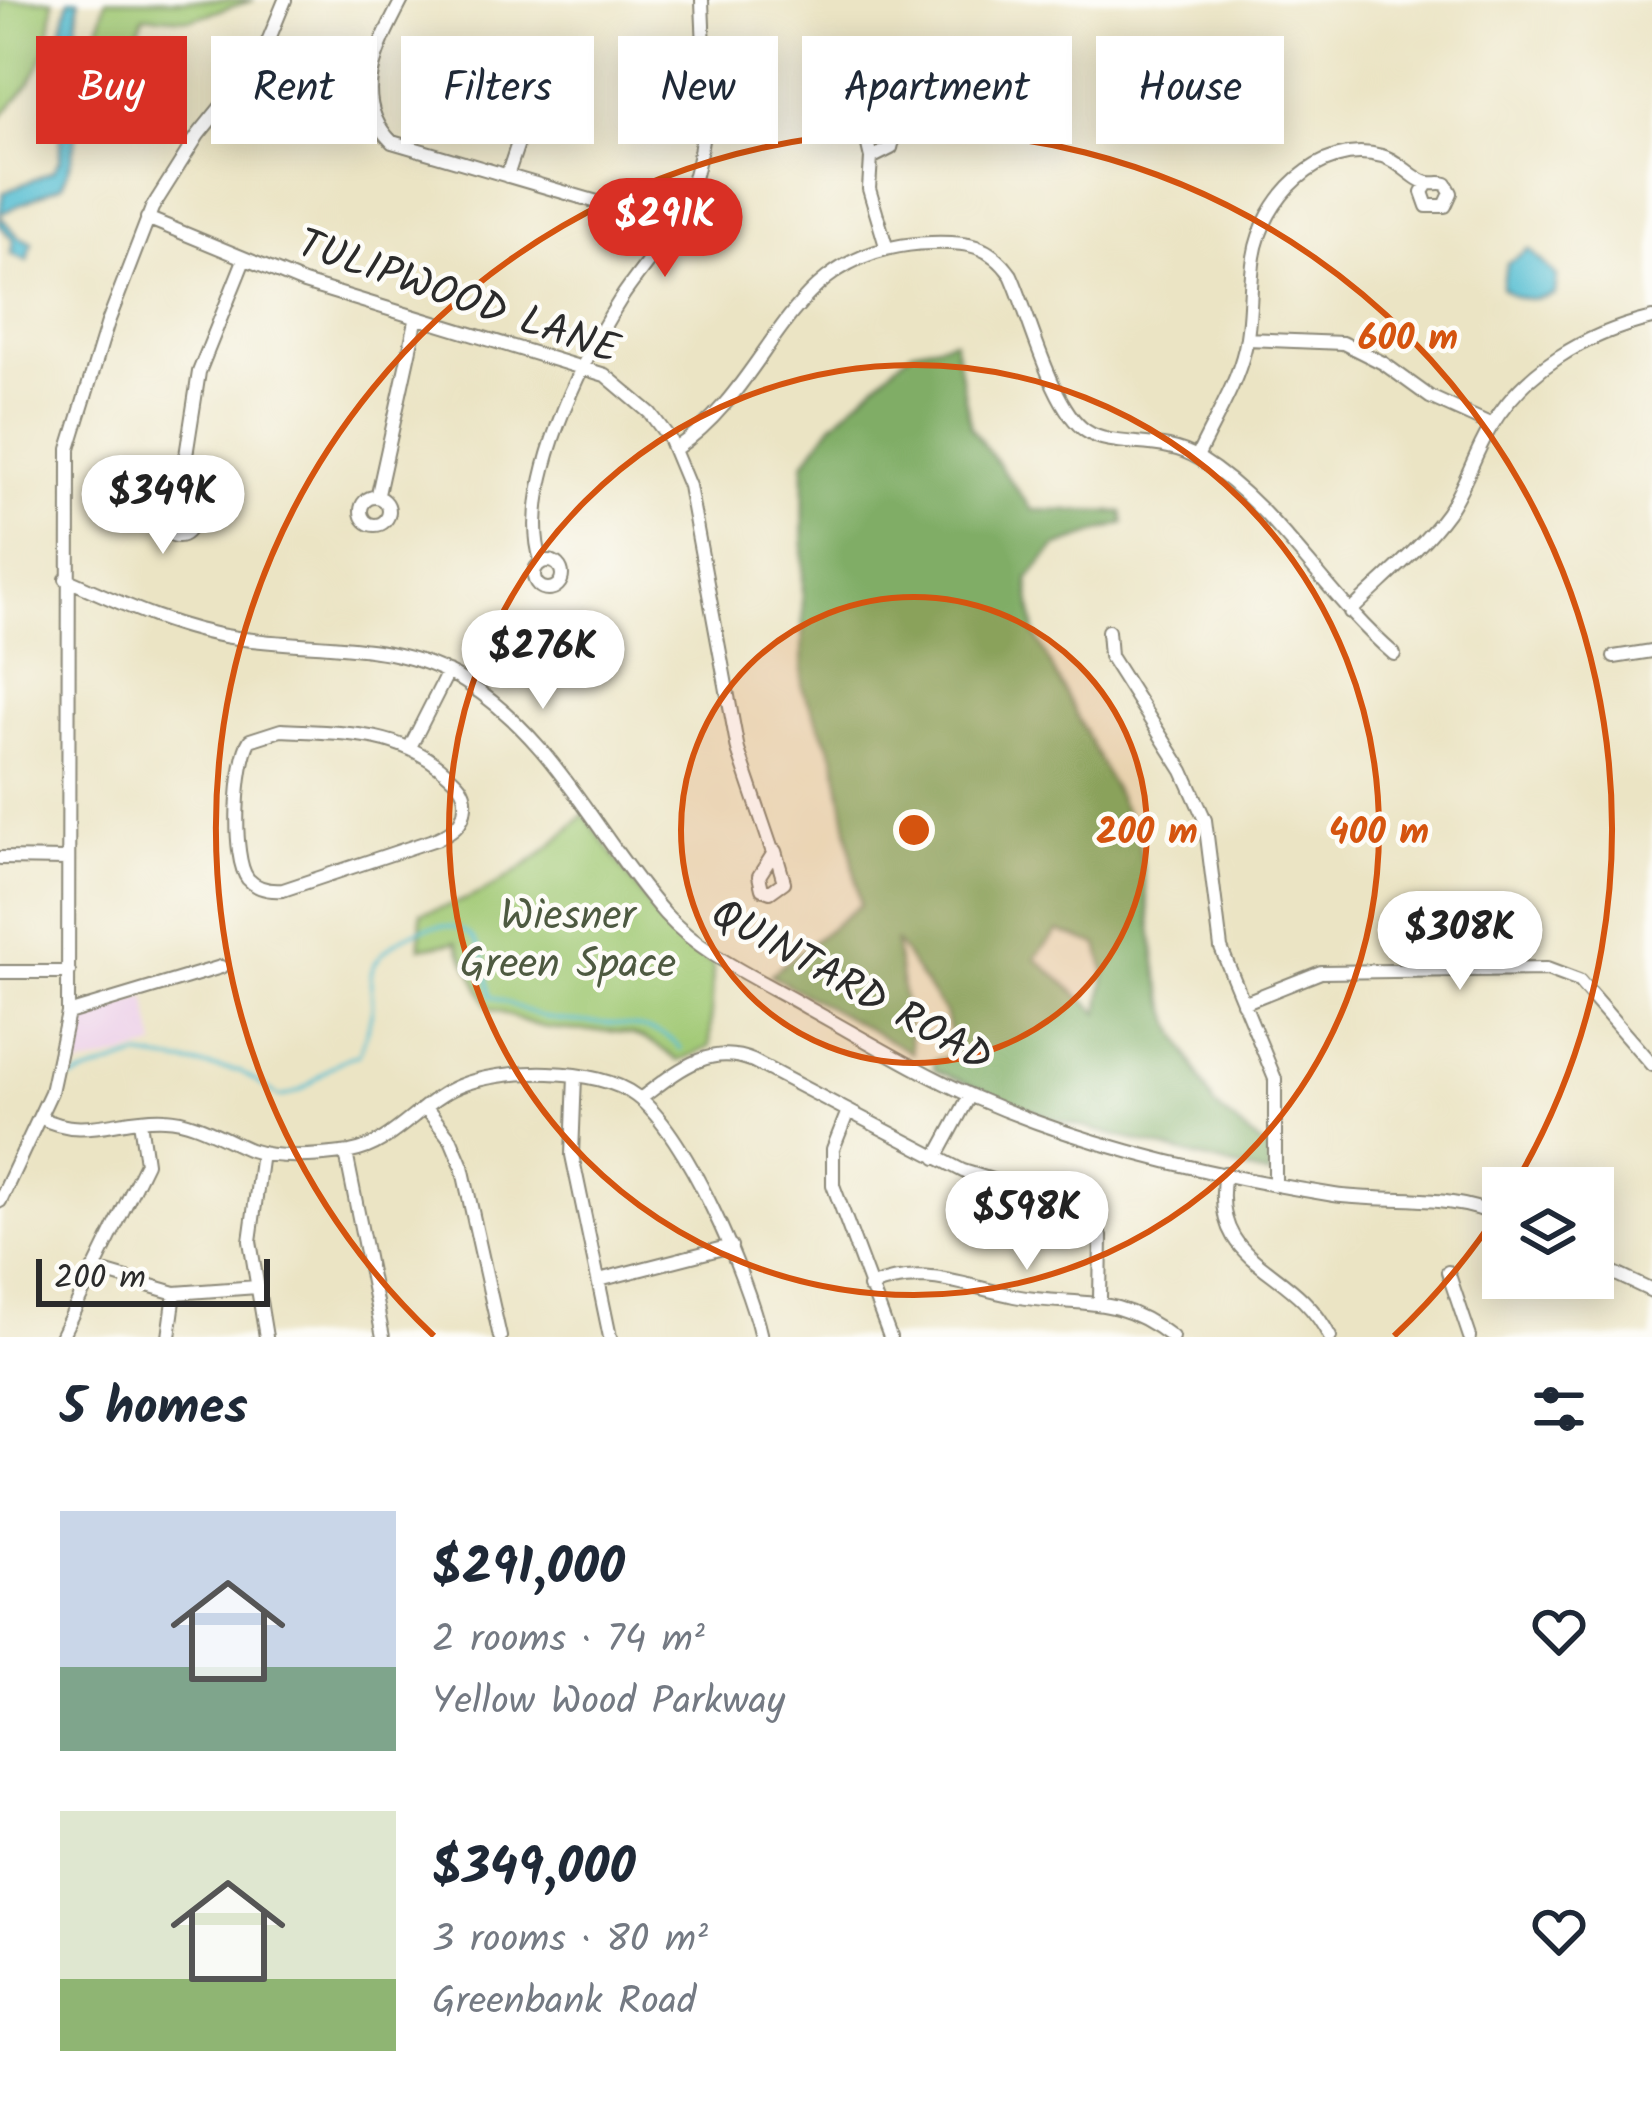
<!DOCTYPE html>
<meta charset="utf-8">
<style>
body{margin:0;font-family:Kalam,sans-serif;background:#f6f6f7;color:#1f2937;height:100vh;display:flex;flex-direction:column;font-size:45px;white-space:nowrap}
*{box-sizing:border-box;margin:0}
p{font-size:39px;color:#747a83}
.icon{flex:none;width:66px;height:66px;fill:none;stroke:currentColor;stroke-width:2;stroke-linecap:round;stroke-linejoin:round}
.map{position:relative;height:1337px;overflow:hidden}
.sheet{display:flex;flex-direction:column;background:#fff;flex:1}
.sheet>*{flex:none}
.guide{position:absolute;left:36px;top:36px;width:1581px;height:108px;display:flex;gap:24px}
.buttons{position:absolute;left:1482px;top:1167px;display:grid;gap:24px}
.buttons a{display:grid;place-items:center;width:132px;height:132px;border-radius:0px;background:#fff;box-shadow:0 6px 30px #0003;font-size:60px}
.scale{position:absolute;left:36px;bottom:30px;width:234px;box-sizing:border-box;padding-left:12px;border:6px solid #2b2b2b;border-top:0;font-size:33px;line-height:42px;white-space:nowrap;color:#2b2b2b;-webkit-text-stroke:9px #fdfcf7;paint-order:stroke}
.price{position:absolute;translate:-50% -102px;padding:0 27px;border-radius:42px;background:#fff;color:#222;font-size:39px;line-height:78px;filter:drop-shadow(0 3px 6px #0008)}
.price::after{content:'';position:absolute;left:50%;top:72px;width:36px;height:27px;margin-left:-18px;background:inherit;clip-path:polygon(0 0,100% 0,50% 100%)}
.price.selected{background:#d93025;color:#fff}
ul{padding:0;list-style:none}
li{display:flex;align-items:center;gap:36px;height:300px;padding:0 60px}
li span{display:grid;place-items:center;flex:none;width:336px;height:240px;border-radius:0px;color:#555}
li>.icon{margin-inline-start:auto}
span .icon{width:144px;height:144px;fill:#fffc;stroke-width:1}
li b{font-size:51px}
h2{display:flex;justify-content:space-between;align-items:center;height:144px;padding:0 60px;font-size:51px}
.tag{padding:0 42px;border-radius:0px;background:#fff;box-shadow:0 6px 30px #0003;font-size:42px;line-height:108px}
.tag.selected{background:#d93025;color:#fff}
.map>svg:first-child{display:block}
</style>
<div class="map">
<svg width="1652" height="1337" viewBox="0 0 1652 1337">
<rect width="100%" height="100%" fill="#fdfcf7"/>
<filter id="ink" filterUnits="userSpaceOnUse"><feTurbulence type="fractalNoise" baseFrequency=".00833" numOctaves="2"/><feDisplacementMap in="SourceGraphic" scale="24" xChannelSelector="R" yChannelSelector="G"/><feConvolveMatrix kernelMatrix="1 2 1 2 8 2 1 2 1" color-interpolation-filters="sRGB"/></filter>
<filter id="wash" filterUnits="userSpaceOnUse"><feTurbulence type="fractalNoise" baseFrequency=".004" numOctaves="4" result="noise"/><feDisplacementMap in="SourceGraphic" scale="48" xChannelSelector="R" yChannelSelector="G"/><feGaussianBlur stdDeviation="2.7" result="paint"/><feColorMatrix in="noise" values="0 0 0 0 0 0 0 0 0 0 0 0 0 0 0 0 0 1.4 0 .05"/><feComposite in="paint" operator="in"/></filter>
<g filter="url(#wash)">
<rect width="100%" height="100%" fill="#ebe4c4"/>
<path fill="#edd1e9" d="M 146,996 L 156,1047 L 70,1069 L 80,1020 Z"/>
<path fill="#a1c974" stroke="#667a50" stroke-width="3" d="M 0,0 L 53,0 C 51,51 37,82 0,117 Z
M 106,0 L 254,0 L 191,19 L 143,16 L 137,39 L 96,37 Z
M 584,814 L 667,931 L 713,965 L 710,1047 L 678,1061 C 625,1016 602,1038 543,1027 C 525,1023 506,1014 489,1008 L 456,942 L 420,948 L 421,913 C 486,900 539,861 584,814 Z"/>
<path fill="#80ad66" stroke="#566c48" stroke-width="3" fill-rule="evenodd" d="M 954,340 L 971,428 L 1032,510 L 1122,512 L 1124,523 L 1055,547 L 1028,580 L 1035,634 L 1138,836 L 1158,976 L 1172,1023 L 1214,1105 L 1268,1150 L 1270,1176 L 1056,1120 L 934,1070 L 934,1061 L 955,1055 L 945,1013 L 895,940 L 912,1053 L 770,975 L 860,905 L 835,758 L 802,688 L 804,463 L 832,424 L 912,350 ZM 1058,931 L 1098,945 L 1105,973 L 1099,1013 L 1035,958 Z"/>
<path fill="#55bed2" stroke="#40747e" stroke-width="3" d="M 69,0 L 79,0 C 71,58 90,132 62,185 L 0,214 L 3,193 L 53,171 L 60,159 L 61,33 Z
M 1138,56 L 1189,66 L 1199,86 L 1197,102 L 1178,115 L 1149,118 L 1118,79 L 1121,62 Z
M 0,216 L 19,237 L 32,242 L 28,261 L 11,254 L 13,240 L 0,225 Z
M 1529,249 L 1557,277 L 1555,294 C 1536,300 1517,303 1502,287 L 1507,263 Z"/>
<g fill="none" stroke-linecap="round" stroke-linejoin="round">
<path stroke="#55bed2" stroke-width="3" d="M 71,1079 L 138,1056 L 240,1071 L 280,1097 C 314,1092 326,1060 359,1055 C 363,1040 370,1024 372,1009 C 374,997 368,981 372,970 C 384,939 440,912 469,934 C 486,947 487,976 491,996 C 508,1003 526,1012 544,1017 C 581,1028 655,1014 681,1049"/>
</g>
</g>
<g filter="url(#ink)">
<g fill="none" stroke-linecap="round" stroke-linejoin="round">
<g stroke="#8b8878" stroke-width="16">
<path id="minor" d="M 402,0 C 378,46 349,100 392,142 L 611,206 L 668,235
M525 72a15 15 0 1 1 30 0a15 15 0 1 1-30 0Z
M 874,126 L 886,126 L 894,136 L 891,148 L 871,158 L 867,141 Z
M 871,158 L 869,189 L 886,246
M 507,176 L 536,89
M 147,218 L 304,283 L 605,375 L 650,413 L 669,438 L 689,486 L 738,750 L 772,850
M 1247,339 L 1343,343 L 1383,363 L 1430,397 L 1492,425
M 675,449 C 779,379 781,247 931,243 C 967,242 989,244 1011,275 C 1029,314 1052,409 1086,431 C 1114,450 1162,435 1200,459 C 1278,508 1324,594 1394,654
M 1197,457 C 1214,420 1236,387 1245,348 C 1252,317 1249,287 1254,257 C 1263,199 1319,139 1382,156 C 1399,160 1415,182 1429,183 C 1435,184 1440,182 1446,184 L 1451,193 L 1445,206 L 1427,206 L 1422,192 L 1427,184
M 378,494 L 416,321
M361 511a14 14 0 1 1 28 0a14 14 0 1 1-28 0Z
M 178,507 L 199,372 L 244,260
M165 523a13 13 0 1 1 26 0a13 13 0 1 1-26 0Z
M 541,560 C 518,488 582,360 620,300 C 642,266 671,238 686,201 C 713,137 704,67 702,0
M534 575a14 14 0 1 1 28 0a14 14 0 1 1-28 0Z
M 66,579 C 120,603 178,630 237,638 C 315,650 396,638 465,682 C 556,740 596,836 665,914 C 703,956 760,980 808,1008 C 864,1039 918,1072 976,1098 C 1087,1147 1214,1176 1334,1195 C 1390,1203 1451,1192 1503,1218
M 1350,612 C 1382,580 1420,550 1447,513 C 1465,487 1473,457 1489,430 C 1524,369 1585,334 1652,318
M 1108,631 L 1110,656 L 1183,771 L 1205,820 L 1221,948 L 1275,1079 L 1275,1183
M 1614,657 L 1652,651
M 281,730 C 339,733 394,730 441,768 C 454,779 467,788 465,806 C 464,824 451,832 436,839 L 283,890 C 270,891 257,889 248,879 C 231,859 236,761 250,740 Z
M 410,747 L 448,672
M 775,851 L 784,882 L 770,892 L 762,889 L 759,876 Z
M 0,858 L 67,859
M 0,972 L 69,972
M 1243,1003 L 1321,972 L 1547,969 L 1579,981 L 1652,1065
M 68,1013 L 221,967
M 575,1076 L 572,1155 L 610,1337
M 640,1099 C 675,1073 708,1042 753,1061 L 963,1171 L 1082,1208 L 1101,1236 L 1100,1300
M 425,1107 L 451,1140 L 462,1166 L 500,1337
M 848,1111 L 833,1149 L 833,1185 L 890,1337
M 40,1117 C 83,1141 120,1116 165,1119 C 195,1120 223,1139 250,1150 C 279,1160 321,1156 350,1152 C 393,1145 420,1102 459,1086 C 502,1068 597,1066 636,1096 C 686,1133 747,1276 761,1337
M 262,1153 L 250,1241 L 266,1337
M 346,1153 L 383,1337
M 936,1158 L 970,1095
M 1225,1173 C 1208,1269 1293,1262 1330,1337
M 0,1201 L 51,1092 L 68,1013 L 69,449 L 108,322 L 152,208 L 198,135 L 262,56 L 285,0
M 1593,1263 L 1652,1291
M 93,1269 L 175,1293 L 257,1287
M 1448,1272 L 1470,1337
M 599,1280 L 731,1246
M 869,1287 C 924,1265 960,1285 1014,1296 C 1079,1308 1113,1291 1172,1337
M 61,1337 L 146,1163 L 140,1121
M 169,1337 L 175,1293"/>
</g>
<use href="#minor" stroke="#fff" stroke-width="12"/>
</g>
</g>
<circle cx="914" cy="830" r="233" fill="#d5540f" fill-opacity=".12"/>
<g fill="none" stroke="#d5540f" stroke-width="6">
<circle cx="914" cy="830" r="233"/>
<circle cx="914" cy="830" r="465"/>
<path d="M1503 1205A698 698 0 0 1 1394 1336M434 1336A698 698 0 1 1 1515 1184"/>
</g>
<g text-anchor="middle" dominant-baseline="central" stroke-width="9" stroke-linejoin="round" paint-order="stroke">
<g font-size="42" fill="#2b2b2b" stroke="#fdfcf7">
<text transform="translate(458 298) rotate(19)">TULIPWOOD LANE</text>
<text transform="translate(851 987) rotate(29)">QUINTARD ROAD</text>
</g>
<g font-size="42" fill="#4e5a41" stroke="#fdfcf7">
<text x="568" y="917">Wiesner<tspan x="568" dy="48">Green Space</tspan></text>
</g>
</g>
<circle cx="914" cy="830" r="18" fill="#d5540f" stroke="#fdfcf7" stroke-width="6"/>
<g font-size="36" text-anchor="middle" font-weight="bold" fill="#d5540f" stroke="#fdfcf7" stroke-width="9" stroke-linejoin="round" paint-order="stroke">
<text x="1408" y="349">600 m</text>
<text x="1147" y="843">200 m</text>
<text x="1379" y="843">400 m</text>
</g>
</svg>
<div class="buttons">
<a><svg class="icon" aria-label="layers" viewBox="0 0 24 24"><path d="M12 4l9 5-9 5-9-5zM3 14l9 5 9-5"/></svg></a>
</div>
<div class="scale">200 m</div>
<b class="price selected" style="left:665px;top:280px">$291K</b>
<b class="price" style="left:163px;top:557px">$349K</b>
<b class="price" style="left:543px;top:712px">$276K</b>
<b class="price" style="left:1460px;top:993px">$308K</b>
<b class="price" style="left:1027px;top:1273px">$598K</b>
<div class="guide">
<a class="tag selected">Buy</a>
<a class="tag">Rent</a>
<a class="tag">Filters</a>
<a class="tag">New</a>
<a class="tag">Apartment</a>
<a class="tag">House</a>
</div>
</div>
<section class="sheet">
<h2>5 homes<svg class="icon" aria-label="filters" viewBox="0 0 24 24"><path d="M4 7h16M4 17h16"/><circle cx="9" cy="7" r="2"/><circle cx="15" cy="17" r="2"/></svg></h2>
<ul>
<li><span style="background:linear-gradient(#c9d6e8 65%,#7fa58c 0)"><svg class="icon" aria-label="home" viewBox="0 0 24 24"><path d="M3 11l9-7 9 7M6 9v11h12V9"/></svg></span><div><b>$291,000</b><p>2 rooms · 74 m²</p><p>Yellow Wood Parkway</p></div><svg class="icon" aria-label="heart" viewBox="0 0 24 24"><path d="M12 20l-8-8c-3-5 5-10 8-4 3-6 11-1 8 4z"/></svg></li>
<li><span style="background:linear-gradient(#dfe7d0 70%,#8fb573 0)"><svg class="icon" aria-label="home" viewBox="0 0 24 24"><path d="M3 11l9-7 9 7M6 9v11h12V9"/></svg></span><div><b>$349,000</b><p>3 rooms · 80 m²</p><p>Greenbank Road</p></div><svg class="icon" aria-label="heart" viewBox="0 0 24 24"><path d="M12 20l-8-8c-3-5 5-10 8-4 3-6 11-1 8 4z"/></svg></li>
</ul>
</section>
